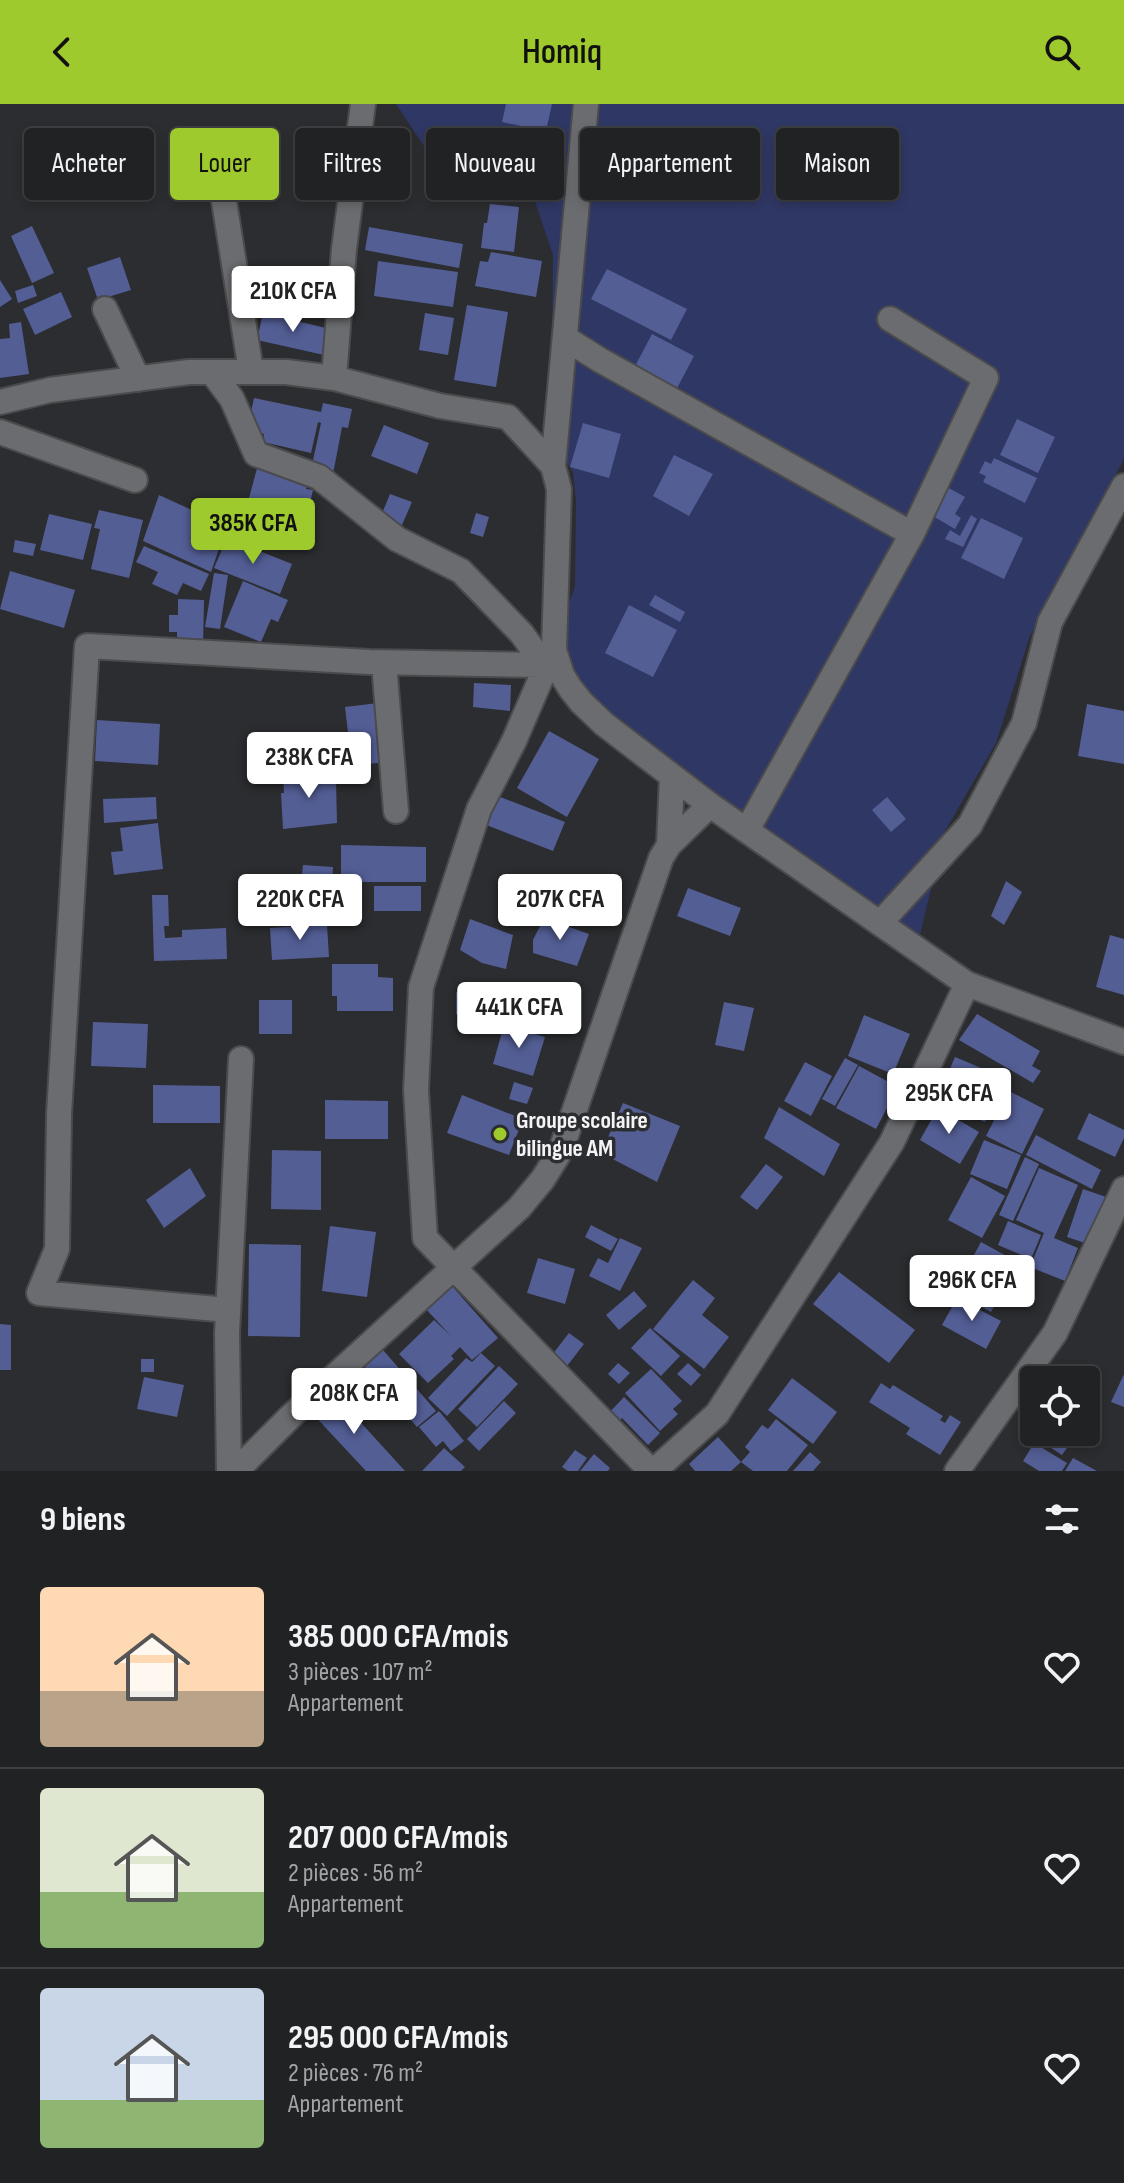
<!DOCTYPE html>
<html lang="fr">
<meta charset="utf-8">
<style>
body{margin:0;font-family:"Sofia Sans Condensed",sans-serif;background:#2d2f31;color:#f1f3f6;height:100vh;display:flex;flex-direction:column;font-size:30px;white-space:nowrap}
*{box-sizing:border-box;margin:0}
p{font-size:26px;color:#a2a4a6}
.icon{flex:none;width:44px;height:44px;fill:none;stroke:currentColor;stroke-width:2;stroke-linecap:round;stroke-linejoin:round}
.map{position:relative;height:1367px;overflow:hidden}
.sheet{display:flex;flex-direction:column;background:#212224;flex:1}
.sheet>*{flex:none}
.banner{position:absolute;left:24px;top:24px;width:1076px;height:72px;display:flex;gap:16px}
.buttons{position:absolute;left:1020px;top:1262px;display:grid;gap:16px}
.buttons a{display:grid;place-items:center;width:80px;height:80px;border-radius:8px;background:#212224;box-shadow:0 4px 12px #0003,0 0 0 2px #3e3f41;font-size:40px}
.price{position:absolute;translate:-50% -68px;padding:0 18px;border-radius:8px;background:#fff;color:#222;font-size:26px;line-height:52px;filter:drop-shadow(0 2px 4px #0008)}
.price::after{content:'';position:absolute;left:50%;top:48px;width:24px;height:18px;margin-left:-12px;background:inherit;clip-path:polygon(0 0,100% 0,50% 100%)}
.price.selected{background:#9fca2d;color:#111}
ul{padding:0;list-style:none}
li{display:flex;align-items:center;gap:24px;height:200px;padding:0 40px}
li+li{border-top:2px solid #3e3f41}
li span{display:grid;place-items:center;flex:none;width:224px;height:160px;border-radius:8px;color:#555}
li>.icon{margin-inline-start:auto}
span .icon{width:96px;height:96px;fill:#fffc;stroke-width:1}
li b{font-size:34px}
h2{display:flex;justify-content:space-between;align-items:center;height:96px;padding:0 40px;font-size:34px}
.pill{padding:0 28px;border-radius:8px;background:#212224;box-shadow:0 4px 12px #0003,0 0 0 2px #3e3f41;font-size:28px;line-height:72px}
.pill.selected{background:#9fca2d;color:#111}
header{display:flex;justify-content:space-between;align-items:center;height:104px;padding:0 40px;background:#9fca2d;color:#111;font-size:36px;font-weight:600}
.map>svg:first-child{display:block}
</style>
<header><svg class="icon" aria-label="back" viewBox="0 0 24 24"><path d="M15 5l-7 7 7 7"/></svg>Homiq<svg class="icon" aria-label="search" viewBox="0 0 24 24"><circle cx="10" cy="10" r="6"/><path d="M15 15l6 6"/></svg></header>
<div class="map">
<svg width="1124" height="1367" viewBox="0 0 1124 1367">
<rect width="100%" height="100%" fill="#2c2d30"/>
<path fill="#2f3764" d="M 396,0 L 1124,0 L 1124,355 L 1030,532 L 996,639 L 945,727 L 917,843 L 640,649 L 579,582 L 561,519 L 575,483 L 576,397 L 573,368 L 551,334 L 553,151 L 531,86 L 443,71 Z"/>
<path fill="#535e95" d="M 506,0 L 552,0 L 546,27 L 502,18 Z
M 484,22 L 546,34 L 538,72 L 476,59 Z
M 642,42 L 700,67 L 692,88 L 633,63 Z
M 599,55 L 630,56 L 629,84 L 598,83 Z
M 490,100 L 519,103 L 514,148 L 481,144 L 484,119 L 487,119 Z
M 32,122 L 54,169 L 32,179 L 11,132 Z
M 369,123 L 463,140 L 459,164 L 365,146 Z
M 491,148 L 542,157 L 536,193 L 475,182 L 480,157 L 488,158 Z
M 120,153 L 131,186 L 98,196 L 87,164 Z
M 378,157 L 458,168 L 453,203 L 374,192 Z
M 607,165 L 687,205 L 671,236 L 591,195 Z
M 0,176 L 12,195 L 0,203 Z
M 33,181 L 37,192 L 18,199 L 15,187 Z
M 61,188 L 72,213 L 35,231 L 23,205 Z
M 467,201 L 508,208 L 496,283 L 454,276 Z
M 263,209 L 330,225 L 324,251 L 257,236 Z
M 425,209 L 454,214 L 448,251 L 419,246 Z
M 21,218 L 29,270 L 0,274 L 0,235 L 10,234 L 9,220 Z
M 652,230 L 694,252 L 674,290 L 632,268 Z
M 254,294 L 321,308 L 323,299 L 352,305 L 348,324 L 342,323 L 333,370 L 311,366 L 321,319 L 318,318 L 311,349 L 263,338 L 264,330 L 247,326 Z
M 1017,315 L 1055,333 L 1038,369 L 1000,351 Z
M 583,319 L 621,330 L 609,374 L 570,363 Z
M 384,321 L 429,339 L 417,370 L 371,352 Z
M 674,351 L 713,370 L 689,412 L 653,392 Z
M 994,354 L 1037,374 L 1025,399 L 983,378 L 986,372 L 979,369 L 985,357 L 991,360 Z
M 259,357 L 310,370 L 306,385 L 313,386 L 303,429 L 295,427 L 292,439 L 237,425 L 242,408 L 245,409 Z
M 947,383 L 965,393 L 955,410 L 961,414 L 955,425 L 931,411 Z
M 390,390 L 412,398 L 402,421 L 381,412 Z
M 159,391 L 227,422 L 211,468 L 143,437 Z
M 99,406 L 143,416 L 129,474 L 91,465 L 100,425 L 94,424 Z
M 476,409 L 489,413 L 483,433 L 470,429 Z
M 49,410 L 92,420 L 83,456 L 40,446 Z
M 971,411 L 977,415 L 963,443 L 945,435 L 950,426 L 960,432 Z
M 981,414 L 1023,434 L 1004,475 L 961,454 Z
M 227,434 L 292,460 L 280,490 L 214,464 Z
M 15,436 L 36,440 L 33,452 L 13,448 Z
M 144,442 L 209,470 L 201,487 L 183,479 L 177,491 L 152,480 L 158,468 L 136,458 Z
M 10,467 L 75,486 L 64,524 L 0,505 Z
M 214,469 L 228,471 L 220,525 L 205,523 Z
M 243,477 L 288,496 L 278,518 L 271,515 L 261,538 L 224,523 Z
M 655,491 L 685,508 L 680,518 L 649,501 Z
M 178,495 L 204,496 L 203,542 L 177,543 L 177,528 L 169,528 L 169,511 L 178,511 Z
M 629,501 L 677,526 L 653,573 L 605,549 Z
M 474,579 L 511,581 L 510,607 L 473,603 Z
M 378,599 L 385,658 L 352,662 L 345,603 Z
M 1087,600 L 1124,607 L 1124,660 L 1078,652 Z
M 97,616 L 160,620 L 158,661 L 95,657 Z
M 549,627 L 599,655 L 567,713 L 517,684 Z
M 329,668 L 329,677 L 336,677 L 337,719 L 283,725 L 281,689 L 284,689 L 283,670 Z
M 495,691 L 565,718 L 553,747 L 484,720 Z
M 156,693 L 157,715 L 104,719 L 103,695 Z
M 887,693 L 906,715 L 891,728 L 872,706 Z
M 158,719 L 163,765 L 114,771 L 111,748 L 123,747 L 120,724 Z
M 341,741 L 426,743 L 426,778 L 341,778 Z
M 303,761 L 333,763 L 331,801 L 293,798 L 294,779 L 301,780 Z
M 1006,777 L 1022,788 L 1004,821 L 991,812 Z
M 374,782 L 421,782 L 421,807 L 374,807 Z
M 688,784 L 741,804 L 730,832 L 677,812 Z
M 152,791 L 168,791 L 169,822 L 164,822 L 165,834 L 182,833 L 182,826 L 226,824 L 227,855 L 154,857 Z
M 544,814 L 589,830 L 577,862 L 533,849 L 533,836 Z
M 470,815 L 513,831 L 506,865 L 482,859 L 460,846 Z
M 327,821 L 329,853 L 272,856 L 270,824 Z
M 1110,831 L 1124,835 L 1124,891 L 1096,883 Z
M 332,860 L 378,860 L 378,873 L 393,874 L 393,907 L 337,907 L 337,892 L 332,892 Z
M 456,888 L 495,907 L 490,926 L 456,910 Z
M 259,896 L 292,896 L 292,930 L 259,930 Z
M 724,898 L 754,904 L 744,947 L 715,941 Z
M 977,910 L 1040,947 L 1032,962 L 1041,967 L 1033,979 L 959,936 Z
M 864,911 L 910,930 L 893,970 L 848,952 Z
M 93,918 L 148,920 L 146,964 L 91,962 Z
M 504,921 L 545,933 L 533,972 L 493,960 Z
M 955,953 L 1005,974 L 985,1018 L 936,997 Z
M 845,954 L 858,961 L 835,1002 L 822,995 Z
M 805,958 L 832,972 L 811,1012 L 784,997 Z
M 859,962 L 898,983 L 876,1025 L 836,1004 Z
M 514,978 L 533,984 L 527,1000 L 509,995 Z
M 153,981 L 220,982 L 220,1019 L 153,1019 Z
M 1009,987 L 1044,1005 L 1022,1050 L 986,1032 Z
M 462,991 L 523,1015 L 509,1051 L 447,1029 Z
M 325,996 L 388,997 L 388,1035 L 325,1035 Z
M 623,999 L 680,1022 L 657,1078 L 601,1049 Z
M 779,1003 L 840,1040 L 824,1072 L 764,1034 Z
M 938,1004 L 979,1028 L 960,1060 L 920,1036 Z
M 1089,1009 L 1124,1026 L 1124,1034 L 1115,1053 L 1077,1035 Z
M 1036,1031 L 1101,1066 L 1092,1085 L 1026,1051 Z
M 984,1036 L 1021,1051 L 1007,1085 L 970,1070 Z
M 272,1046 L 321,1047 L 321,1106 L 271,1105 Z
M 1025,1053 L 1039,1060 L 1013,1117 L 999,1111 Z
M 766,1060 L 783,1073 L 757,1106 L 740,1093 Z
M 190,1064 L 206,1092 L 164,1124 L 146,1096 Z
M 1039,1064 L 1078,1081 L 1054,1134 L 1078,1144 L 1065,1177 L 1030,1163 L 1044,1129 L 1016,1116 Z
M 971,1073 L 1005,1092 L 982,1134 L 948,1116 Z
M 1083,1085 L 1109,1094 L 1094,1142 L 1067,1133 Z
M 1008,1117 L 1041,1131 L 1031,1155 L 998,1141 Z
M 591,1121 L 618,1135 L 611,1147 L 585,1133 Z
M 330,1122 L 376,1128 L 367,1193 L 322,1187 Z
M 620,1134 L 642,1144 L 620,1187 L 589,1172 L 598,1154 L 608,1159 Z
M 981,1138 L 1023,1161 L 1008,1188 L 1003,1185 L 991,1208 L 954,1188 Z
M 249,1140 L 301,1141 L 300,1233 L 248,1232 Z
M 538,1154 L 575,1165 L 565,1200 L 527,1189 Z
M 839,1168 L 915,1226 L 889,1259 L 813,1200 Z
M 693,1176 L 715,1194 L 702,1211 L 729,1233 L 704,1265 L 653,1225 Z
M 451,1181 L 498,1234 L 472,1256 L 460,1243 L 451,1252 L 454,1255 L 428,1279 L 399,1250 L 434,1216 L 451,1232 L 425,1204 Z
M 634,1187 L 647,1202 L 619,1226 L 606,1211 Z
M 957,1194 L 1001,1217 L 986,1245 L 942,1221 Z
M 0,1220 L 11,1221 L 11,1266 L 0,1266 Z
M 650,1224 L 680,1252 L 661,1272 L 631,1244 Z
M 569,1229 L 584,1240 L 567,1262 L 552,1251 Z
M 383,1246 L 436,1307 L 417,1323 L 364,1262 Z
M 481,1249 L 495,1262 L 447,1312 L 428,1294 L 466,1254 L 472,1258 Z
M 141,1255 L 154,1255 L 154,1268 L 141,1268 Z
M 618,1259 L 630,1269 L 619,1280 L 608,1270 Z
M 688,1259 L 701,1271 L 691,1282 L 677,1270 Z
M 499,1262 L 518,1280 L 477,1323 L 458,1305 Z
M 1061,1263 L 1080,1276 L 1052,1276 Z
M 651,1265 L 682,1297 L 673,1305 L 678,1310 L 660,1327 L 625,1289 Z
M 1124,1270 L 1124,1303 L 1111,1298 Z
M 144,1273 L 184,1281 L 177,1313 L 137,1305 Z
M 792,1274 L 837,1308 L 813,1340 L 768,1306 Z
M 881,1279 L 890,1285 L 893,1281 L 943,1312 L 940,1316 L 945,1319 L 950,1311 L 961,1318 L 940,1351 L 906,1330 L 910,1324 L 869,1298 Z
M 1086,1280 L 1102,1291 L 1086,1315 Z
M 332,1287 L 405,1367 L 366,1367 L 310,1307 Z
M 624,1293 L 660,1329 L 648,1341 L 622,1314 L 616,1320 L 607,1311 Z
M 504,1297 L 516,1309 L 479,1347 L 467,1335 Z
M 1034,1303 L 1034,1328 L 1078,1328 L 1062,1351 L 1020,1323 Z
M 439,1307 L 464,1337 L 451,1347 L 443,1337 L 436,1343 L 419,1323 Z
M 776,1315 L 808,1341 L 787,1367 L 753,1367 L 741,1358 L 750,1348 L 745,1343 L 762,1321 L 768,1325 Z
M 718,1333 L 741,1358 L 731,1367 L 695,1367 L 689,1360 Z
M 1034,1339 L 1067,1359 L 1062,1367 L 1039,1367 L 1023,1357 Z
M 444,1344 L 465,1363 L 461,1367 L 422,1367 Z
M 575,1346 L 587,1354 L 578,1367 L 568,1367 L 562,1363 Z
M 810,1348 L 821,1358 L 813,1367 L 793,1367 Z
M 594,1350 L 610,1364 L 608,1367 L 580,1367 Z
M 1073,1354 L 1097,1367 L 1065,1367 Z"/>
<g fill="none" stroke-linecap="round" stroke-linejoin="round">
<g stroke="#4b4b4d" stroke-width="28">
<path id="minor" d="M 224,97 L 251,267
M 105,205 L 138,275
M 890,215 L 986,274 L 912,430
M 565,234 L 600,256 L 912,430 L 747,726
M 212,268 L 232,295 L 256,350 L 319,373 L 397,435 L 461,467 L 522,530 L 544,561 L 369,558 L 87,542 L 59,1010 L 57,1145 L 39,1189 L 228,1206
M 334,274 L 344,145 L 363,0
M 0,298 L 50,286 L 189,268 L 286,268 L 334,274 L 440,302 L 508,313 L 553,362 L 559,385 L 554,546 L 562,571 L 570,584 L 581,598 L 604,620 L 710,701 L 967,880 L 1124,938
M 0,328 L 135,376
M 553,362 L 586,0
M 551,551 L 514,637 L 479,705 L 421,883 L 416,986 L 425,1134 L 651,1367
M 384,559 L 396,707
M 669,741 L 672,673
M 881,818 L 970,721 L 1024,619 L 1050,518 L 1124,382
M 229,1367 L 227,1229 L 241,955
M 236,1367 L 292,1311 L 519,1104 L 543,1075 L 561,1046 L 661,754 L 669,741 L 710,701
M 654,1367 L 717,1310 L 892,1038 L 967,880
M 957,1367 L 1055,1229 L 1124,1085"/>
</g>
<use href="#minor" stroke="#6b6c6f" stroke-width="24"/>
</g>
<circle fill="#9fca2d" stroke="#2c2d30" stroke-width="3" cx="500" cy="1030" r="8"/>
<g text-anchor="middle" dominant-baseline="central" stroke-width="7" stroke-linejoin="round" paint-order="stroke">
<g font-size="24" font-weight="bold" fill="#f4f4f6" stroke="#2c2d30" text-anchor="start">
<text x="516" y="1016">Groupe scolaire<tspan x="516" dy="28">bilingue AM</tspan></text>
</g>
</g>
</svg>
<div class="buttons">
<a><svg class="icon" aria-label="locate" viewBox="0 0 24 24"><circle cx="12" cy="12" r="6"/><path d="M12 2v4M12 18v4M2 12h4M18 12h4"/></svg></a>
</div>
<b class="price" style="left:293px;top:230px">210K CFA</b>
<b class="price selected" style="left:253px;top:462px">385K CFA</b>
<b class="price" style="left:309px;top:696px">238K CFA</b>
<b class="price" style="left:300px;top:838px">220K CFA</b>
<b class="price" style="left:560px;top:838px">207K CFA</b>
<b class="price" style="left:519px;top:946px">441K CFA</b>
<b class="price" style="left:949px;top:1032px">295K CFA</b>
<b class="price" style="left:972px;top:1219px">296K CFA</b>
<b class="price" style="left:354px;top:1332px">208K CFA</b>
<div class="banner">
<a class="pill">Acheter</a>
<a class="pill selected">Louer</a>
<a class="pill">Filtres</a>
<a class="pill">Nouveau</a>
<a class="pill">Appartement</a>
<a class="pill">Maison</a>
</div>
</div>
<section class="sheet">
<h2>9 biens<svg class="icon" aria-label="filters" viewBox="0 0 24 24"><path d="M4 7h16M4 17h16"/><circle cx="9" cy="7" r="2"/><circle cx="15" cy="17" r="2"/></svg></h2>
<ul>
<li><span style="background:linear-gradient(#ffd9b3 65%,#b9a48a 0)"><svg class="icon" aria-label="home" viewBox="0 0 24 24"><path d="M3 11l9-7 9 7M6 9v11h12V9"/></svg></span><div><b>385 000 CFA/mois</b><p>3 pièces · 107 m²</p><p>Appartement</p></div><svg class="icon" aria-label="heart" viewBox="0 0 24 24"><path d="M12 20l-8-8c-3-5 5-10 8-4 3-6 11-1 8 4z"/></svg></li>
<li><span style="background:linear-gradient(#dfe7d0 65%,#8fb573 0)"><svg class="icon" aria-label="home" viewBox="0 0 24 24"><path d="M3 11l9-7 9 7M6 9v11h12V9"/></svg></span><div><b>207 000 CFA/mois</b><p>2 pièces · 56 m²</p><p>Appartement</p></div><svg class="icon" aria-label="heart" viewBox="0 0 24 24"><path d="M12 20l-8-8c-3-5 5-10 8-4 3-6 11-1 8 4z"/></svg></li>
<li><span style="background:linear-gradient(#c9d6e8 70%,#8fb573 0)"><svg class="icon" aria-label="home" viewBox="0 0 24 24"><path d="M3 11l9-7 9 7M6 9v11h12V9"/></svg></span><div><b>295 000 CFA/mois</b><p>2 pièces · 76 m²</p><p>Appartement</p></div><svg class="icon" aria-label="heart" viewBox="0 0 24 24"><path d="M12 20l-8-8c-3-5 5-10 8-4 3-6 11-1 8 4z"/></svg></li>
</ul>
</section>
